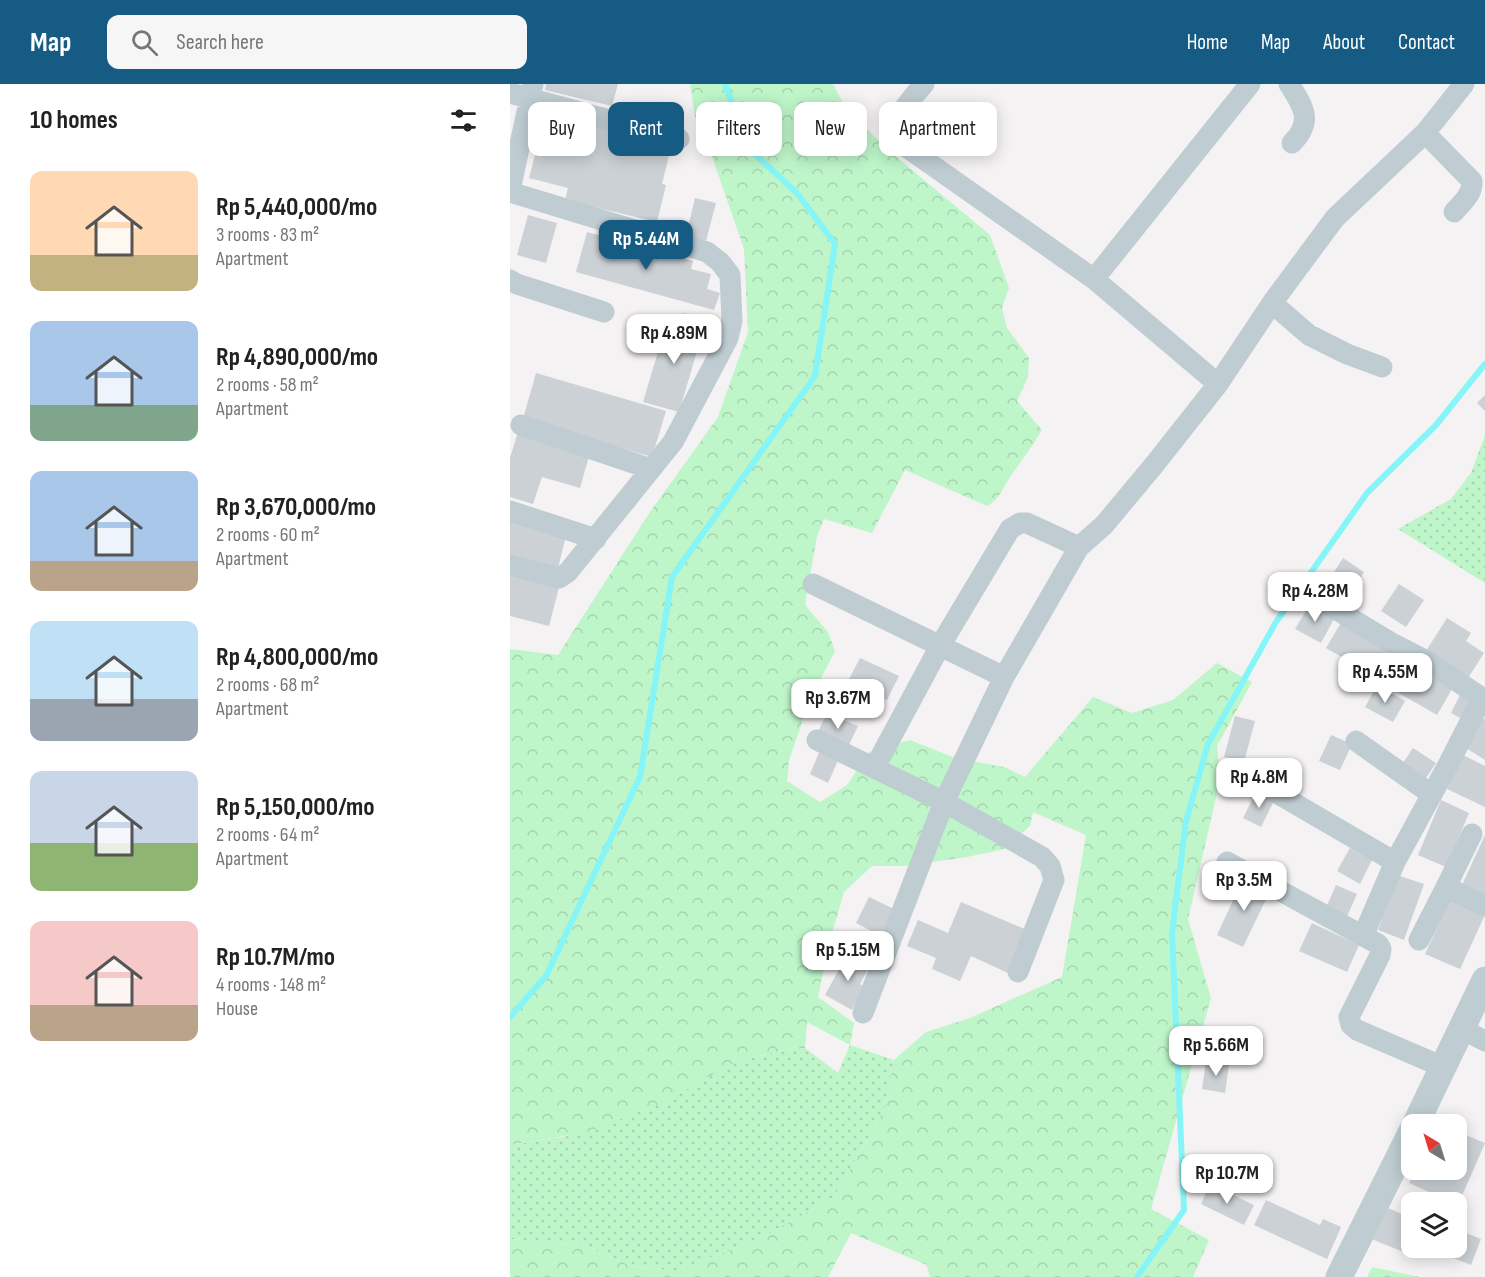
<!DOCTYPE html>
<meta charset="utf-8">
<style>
body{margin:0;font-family:"Sofia Sans Condensed",sans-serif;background:#f6f6f6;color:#222;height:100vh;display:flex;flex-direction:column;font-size:22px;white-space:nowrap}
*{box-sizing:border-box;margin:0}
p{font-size:20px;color:#767676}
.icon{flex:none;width:33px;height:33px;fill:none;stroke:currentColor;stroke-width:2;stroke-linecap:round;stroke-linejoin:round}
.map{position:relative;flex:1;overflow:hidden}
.details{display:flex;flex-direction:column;background:#fff;width:510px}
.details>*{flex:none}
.hud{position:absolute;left:18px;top:18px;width:570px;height:54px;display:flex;gap:12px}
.needle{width:39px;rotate:322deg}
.controls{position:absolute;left:891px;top:1030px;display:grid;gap:12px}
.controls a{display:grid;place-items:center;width:66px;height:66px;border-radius:12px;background:#fff;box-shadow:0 3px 15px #0003;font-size:30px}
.price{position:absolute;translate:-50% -51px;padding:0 14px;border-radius:12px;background:#fff;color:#222;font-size:20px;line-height:39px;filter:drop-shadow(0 2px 3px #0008)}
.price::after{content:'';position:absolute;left:50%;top:36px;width:18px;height:14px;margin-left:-9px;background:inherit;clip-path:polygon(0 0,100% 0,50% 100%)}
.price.selected{background:#155b84;color:#fff}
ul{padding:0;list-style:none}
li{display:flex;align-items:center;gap:18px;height:150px;padding:0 30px}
li span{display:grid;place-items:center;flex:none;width:168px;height:120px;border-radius:12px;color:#555}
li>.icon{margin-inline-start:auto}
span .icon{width:72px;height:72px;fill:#fffc;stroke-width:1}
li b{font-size:26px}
h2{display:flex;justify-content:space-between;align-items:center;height:72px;padding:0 30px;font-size:26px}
.chip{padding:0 21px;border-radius:12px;background:#fff;box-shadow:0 3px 15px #0003;font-size:21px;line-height:54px}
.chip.selected{background:#155b84;color:#fff}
header{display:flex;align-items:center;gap:36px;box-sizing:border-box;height:84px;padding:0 30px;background:#155b84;color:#fff}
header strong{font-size:28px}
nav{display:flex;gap:33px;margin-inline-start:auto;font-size:21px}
.search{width:420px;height:54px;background:#f6f6f6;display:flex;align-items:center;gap:15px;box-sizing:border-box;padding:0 21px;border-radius:12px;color:#767676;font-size:22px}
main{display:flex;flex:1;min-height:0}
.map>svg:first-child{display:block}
</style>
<header>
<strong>Map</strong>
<div class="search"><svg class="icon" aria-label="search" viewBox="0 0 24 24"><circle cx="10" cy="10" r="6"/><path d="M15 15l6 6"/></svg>Search here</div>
<nav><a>Home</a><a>Map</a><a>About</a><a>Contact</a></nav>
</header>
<main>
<section class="details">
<h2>10 homes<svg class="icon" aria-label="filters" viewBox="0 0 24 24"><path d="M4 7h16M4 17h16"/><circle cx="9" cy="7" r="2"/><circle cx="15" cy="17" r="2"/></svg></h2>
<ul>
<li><span style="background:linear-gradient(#ffd9b3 70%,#c2b280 0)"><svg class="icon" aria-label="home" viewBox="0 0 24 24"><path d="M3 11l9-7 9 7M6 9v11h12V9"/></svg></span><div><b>Rp 5,440,000/mo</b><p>3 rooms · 83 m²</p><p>Apartment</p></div></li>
<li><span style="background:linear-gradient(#a9c7e8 70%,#7fa58c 0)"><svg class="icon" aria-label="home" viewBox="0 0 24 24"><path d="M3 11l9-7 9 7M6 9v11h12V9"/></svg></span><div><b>Rp 4,890,000/mo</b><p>2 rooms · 58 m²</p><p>Apartment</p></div></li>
<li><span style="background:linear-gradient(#a9c7e8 75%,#b9a48a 0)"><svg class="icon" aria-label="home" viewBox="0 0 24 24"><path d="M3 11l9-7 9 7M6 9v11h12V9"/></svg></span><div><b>Rp 3,670,000/mo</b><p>2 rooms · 60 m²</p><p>Apartment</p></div></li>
<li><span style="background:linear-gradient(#bfe0f5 65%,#9aa5b1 0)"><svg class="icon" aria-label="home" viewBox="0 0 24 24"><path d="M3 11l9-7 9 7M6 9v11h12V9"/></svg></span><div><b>Rp 4,800,000/mo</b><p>2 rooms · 68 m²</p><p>Apartment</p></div></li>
<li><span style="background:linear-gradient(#c9d6e8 60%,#8fb573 0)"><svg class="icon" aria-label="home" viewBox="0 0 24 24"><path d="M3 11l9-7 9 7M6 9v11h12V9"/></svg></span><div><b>Rp 5,150,000/mo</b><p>2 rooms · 64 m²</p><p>Apartment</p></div></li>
<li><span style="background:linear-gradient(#f6c9c9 70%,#b9a48a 0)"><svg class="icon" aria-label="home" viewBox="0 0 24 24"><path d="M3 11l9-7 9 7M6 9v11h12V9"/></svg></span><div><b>Rp 10.7M/mo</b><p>4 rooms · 148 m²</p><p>House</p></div></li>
</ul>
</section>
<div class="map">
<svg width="975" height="1193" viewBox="0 0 975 1193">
<defs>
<pattern id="grass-dots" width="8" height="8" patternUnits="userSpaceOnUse" patternTransform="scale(1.5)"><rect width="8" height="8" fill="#bef5c9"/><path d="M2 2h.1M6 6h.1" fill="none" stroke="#a5d4af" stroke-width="1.8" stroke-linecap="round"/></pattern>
<pattern id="forest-crowns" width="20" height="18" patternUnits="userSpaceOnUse" patternTransform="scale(1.5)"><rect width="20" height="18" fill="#bef5c9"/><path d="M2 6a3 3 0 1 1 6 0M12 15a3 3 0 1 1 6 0" fill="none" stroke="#a5d4af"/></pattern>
</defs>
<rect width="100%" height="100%" fill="#f5f2f3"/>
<path fill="url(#grass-dots)" d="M 975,351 L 975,499 L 888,445 L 941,415 L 961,389 Z
M 340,961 L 384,976 L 374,1026 L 324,1113 L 253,1153 L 166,1187 L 121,1182 L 74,1161 L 0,1155 L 0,1061 L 58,1052 L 231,976 L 276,966 L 295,964 L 328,989 Z"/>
<path fill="url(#forest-crowns)" d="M 180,0 L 323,0 L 335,23 L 377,65 L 480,151 L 499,204 L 492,224 L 497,244 L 519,274 L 518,293 L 507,317 L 532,346 C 522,363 511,377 500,393 C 492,405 490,415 477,422 L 395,386 L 362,449 L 314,435 L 307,452 L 295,521 L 318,548 L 325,567 L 295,625 L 291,642 L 279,676 L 277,697 L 310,718 L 337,701 L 359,668 L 400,656 L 445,674 L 494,683 L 515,693 L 583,613 L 622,629 L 663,616 L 707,579 L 742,598 L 707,662 L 710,696 L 678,835 L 701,914 L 641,1125 L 699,1156 L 683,1193 L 420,1193 L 417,1181 L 341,1149 L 318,1193 L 0,1193 L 0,1155 L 74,1161 L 121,1182 L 166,1187 L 253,1153 L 324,1113 L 374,1026 L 384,976 L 416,948 L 460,934 L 552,893 L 576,751 L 523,728 L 520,742 L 495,765 L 457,773 L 393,782 L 362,782 L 334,808 L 319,860 L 308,913 L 344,939 L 340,961 L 297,938 L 295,964 L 276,966 L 231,976 L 212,985 L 157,1017 L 78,1048 L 0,1061 L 0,565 L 48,571 L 140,428 L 208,333 L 238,248 L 234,165 L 195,52 L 185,33 Z
M 862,1183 L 910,1193 L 857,1193 Z"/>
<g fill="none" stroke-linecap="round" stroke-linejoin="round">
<path stroke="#86f5f7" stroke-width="6" d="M 0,933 L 36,892 L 130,693 L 162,493 L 305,292 L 325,160 L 287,109 L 238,64 L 215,0
M 627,1193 L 674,1126 L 662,849 L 676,737 L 698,660 L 766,538 L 857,409 L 926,341 L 975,280"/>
</g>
<path fill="#cbd1d5" d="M 36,0 L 108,0 L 102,22 L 35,6 Z
M 36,29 L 162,59 L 152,100 L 156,101 L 147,138 L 55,116 L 58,104 L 19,94 Z
M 185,114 L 206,119 L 196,157 L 176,152 Z
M 18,131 L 47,139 L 36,179 L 7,171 Z
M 77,148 L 183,177 L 181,185 L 201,190 L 197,205 L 210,209 L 204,226 L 66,188 Z
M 173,229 L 190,234 L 185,252 L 191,254 L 169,328 L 133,318 L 155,244 L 167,247 Z
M 26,289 L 156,327 L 142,373 L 13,335 Z
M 975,311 L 975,327 L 967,319 Z
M 8,348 L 80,369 L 70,404 L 32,393 L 23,420 L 0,413 L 0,374 Z
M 0,433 L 57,448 L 47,488 L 0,475 Z
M 833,474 L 854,488 L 834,519 L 813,505 Z
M 0,483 L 51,496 L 39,542 L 0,532 Z
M 889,500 L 914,516 L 896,543 L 871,527 Z
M 800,520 L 825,533 L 811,559 L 785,545 Z
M 937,534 L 961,549 L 956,557 L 974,569 L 958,594 L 916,567 Z
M 832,537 L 879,564 L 863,591 L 816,564 Z
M 885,566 L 945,600 L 927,631 L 868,597 Z
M 350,574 L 389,592 L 377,616 L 338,597 Z
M 867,601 L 895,617 L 883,638 L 855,623 Z
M 952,607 L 965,614 L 954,636 L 941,629 Z
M 317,629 L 348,642 L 338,663 L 307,650 Z
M 725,632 L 745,637 L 734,678 L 714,673 Z
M 973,634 L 975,635 L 975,676 L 956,664 Z
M 821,651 L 842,660 L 830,686 L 809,677 Z
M 311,664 L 330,672 L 318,699 L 300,690 Z
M 903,664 L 926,679 L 916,694 L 893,679 Z
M 953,671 L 975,682 L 975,723 L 937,705 Z
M 747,706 L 765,715 L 751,743 L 733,734 Z
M 931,716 L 959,729 L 936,783 L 908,771 Z
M 975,751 L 975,812 L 952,801 Z
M 840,764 L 862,776 L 850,800 L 827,787 Z
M 887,791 L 914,800 L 894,856 L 868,846 Z
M 734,793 L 761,805 L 733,863 L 707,851 Z
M 826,801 L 847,810 L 836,835 L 815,826 Z
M 359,813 L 386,826 L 373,853 L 346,839 Z
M 941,813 L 975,831 L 950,885 L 915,870 Z
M 451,818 L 517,846 L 498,889 L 461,872 L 450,897 L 422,885 L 426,874 L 397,862 L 408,836 L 438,849 Z
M 802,839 L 849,861 L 837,888 L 789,867 Z
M 338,869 L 360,881 L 350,900 L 354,903 L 342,926 L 315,911 Z
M 696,977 L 719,981 L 715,1009 L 692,1005 Z
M 946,1047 L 975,1059 L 948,1121 L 899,1099 L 905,1086 L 946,1086 Z
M 700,1100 L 744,1121 L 734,1141 L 691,1120 Z
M 756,1116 L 810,1141 L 813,1135 L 831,1143 L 817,1175 L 744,1141 Z
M 868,1120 L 902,1134 L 902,1164 L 904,1164 L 901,1171 L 854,1152 Z
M 946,1145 L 971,1155 L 961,1181 L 918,1164 L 946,1164 Z"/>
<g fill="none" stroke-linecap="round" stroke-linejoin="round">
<path stroke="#bfcdd3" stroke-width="21" d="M 414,0 C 398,19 380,34 392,60 L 584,195 L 708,300
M 779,0 C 793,22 804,37 782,59
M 0,9 L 169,55
M 915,49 L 962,97 C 963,110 952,119 944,128
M 0,106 L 23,0
M 0,108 L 197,168 L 210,178 L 220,191 L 222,237 L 218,254 L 163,358 L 58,488 L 49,494 L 0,481
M 584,195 L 740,0
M 0,196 L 7,200 L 94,228
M 762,219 L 799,251 L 837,270 L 872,283
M 11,341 L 141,385
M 0,427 L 86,455
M 303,500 L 494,593
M 802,511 L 880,558 L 917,577 L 975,616
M 307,656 L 434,718 L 532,773 L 540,782 L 544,796 L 508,888
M 846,657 L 921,710
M 365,683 L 430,562 L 500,445 L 510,439 L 517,439 L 569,463
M 734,690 L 885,778
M 717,778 L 868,860 L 871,865 L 870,871 L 839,933 L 841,941 L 847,946 L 933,983
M 936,803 L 962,750
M 853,852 L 885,778 L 939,679 L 972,614
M 909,856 L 936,803 L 975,822
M 353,929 L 434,718 L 494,593 L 569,463 L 594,441 L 644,381 L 708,300 L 762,219 L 825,134 L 915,49 L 954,0
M 952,945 L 975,957"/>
<path stroke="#bfcdd3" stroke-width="27" d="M 905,1041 L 975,896
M 829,1193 L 902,1047"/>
</g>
</svg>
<div class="controls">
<a><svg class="needle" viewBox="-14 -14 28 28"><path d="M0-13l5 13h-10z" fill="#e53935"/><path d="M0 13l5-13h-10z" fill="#767676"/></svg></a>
<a><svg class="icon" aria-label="layers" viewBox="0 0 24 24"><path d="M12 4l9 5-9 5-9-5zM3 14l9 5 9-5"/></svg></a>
</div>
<b class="price selected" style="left:136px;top:187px">Rp 5.44M</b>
<b class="price" style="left:164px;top:281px">Rp 4.89M</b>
<b class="price" style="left:805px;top:539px">Rp 4.28M</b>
<b class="price" style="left:875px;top:620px">Rp 4.55M</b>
<b class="price" style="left:328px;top:646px">Rp 3.67M</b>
<b class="price" style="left:749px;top:725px">Rp 4.8M</b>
<b class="price" style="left:734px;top:828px">Rp 3.5M</b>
<b class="price" style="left:338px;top:898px">Rp 5.15M</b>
<b class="price" style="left:706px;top:993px">Rp 5.66M</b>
<b class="price" style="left:717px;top:1121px">Rp 10.7M</b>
<div class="hud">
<a class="chip">Buy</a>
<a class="chip selected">Rent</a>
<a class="chip">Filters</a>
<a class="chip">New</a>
<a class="chip">Apartment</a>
</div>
</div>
</main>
